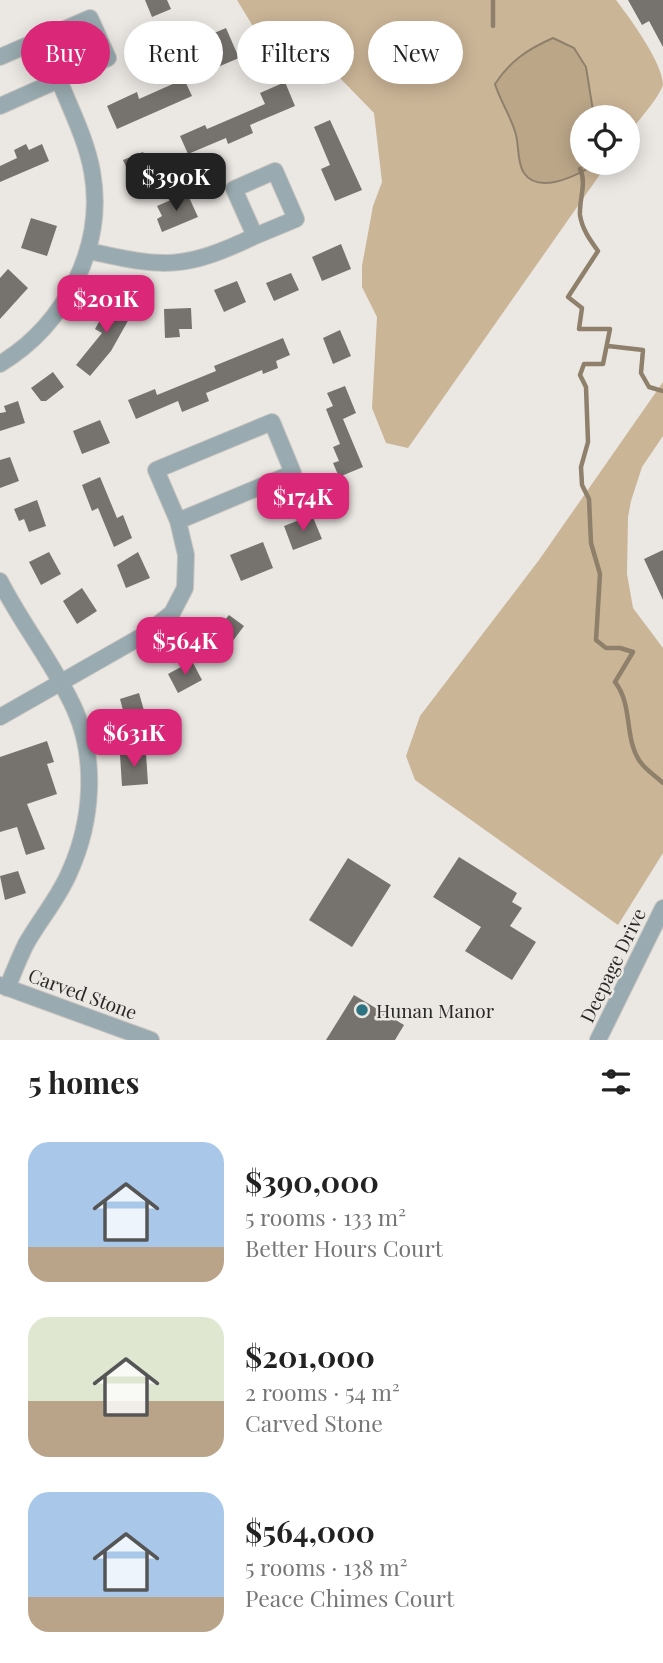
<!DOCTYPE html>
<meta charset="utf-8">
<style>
body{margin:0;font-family:"Playfair Display",serif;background:#f6f6f6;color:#222;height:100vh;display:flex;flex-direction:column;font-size:26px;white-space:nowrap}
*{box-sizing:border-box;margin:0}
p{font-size:23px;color:#767676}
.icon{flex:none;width:38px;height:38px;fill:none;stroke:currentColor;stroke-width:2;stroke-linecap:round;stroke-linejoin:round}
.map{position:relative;height:1040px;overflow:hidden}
.panel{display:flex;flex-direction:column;background:#fff;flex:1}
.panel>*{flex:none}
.top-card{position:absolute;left:21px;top:21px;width:621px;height:63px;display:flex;gap:14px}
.buttons{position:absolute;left:570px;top:105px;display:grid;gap:14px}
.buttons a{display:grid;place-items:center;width:70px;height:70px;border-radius:50%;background:#fff;box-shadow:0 4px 18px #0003;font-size:35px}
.price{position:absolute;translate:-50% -60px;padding:0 16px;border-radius:14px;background:#db2777;color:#fff;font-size:23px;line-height:46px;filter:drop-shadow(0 2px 4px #0008)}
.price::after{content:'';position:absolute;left:50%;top:42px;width:21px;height:16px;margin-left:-10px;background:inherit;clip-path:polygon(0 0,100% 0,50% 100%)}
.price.current{background:#222;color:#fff}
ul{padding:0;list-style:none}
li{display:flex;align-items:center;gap:21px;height:175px;padding:0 28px}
li span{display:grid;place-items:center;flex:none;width:196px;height:140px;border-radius:21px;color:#555}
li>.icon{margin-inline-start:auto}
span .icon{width:84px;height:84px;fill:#fffc;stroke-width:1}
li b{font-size:30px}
h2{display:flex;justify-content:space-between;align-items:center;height:84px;padding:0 28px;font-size:30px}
.chip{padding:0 24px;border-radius:32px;background:#fff;box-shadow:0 4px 18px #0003;font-size:24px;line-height:63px}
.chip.current{background:#db2777;color:#fff}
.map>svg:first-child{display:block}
</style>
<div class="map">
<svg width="663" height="1040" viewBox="0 0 663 1040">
<rect width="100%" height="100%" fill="#ebe7e3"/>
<path fill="#cbb597" d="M 237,0 L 616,0 C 629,17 663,63 663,85 C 659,98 637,122 628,134 L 628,117 L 583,117 L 583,163 L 608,163 L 408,448 L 386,443 L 372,408 L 377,317 L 362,287 L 362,266 L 373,206 L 382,182 L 374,113 L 337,75 L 292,54 L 270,64 L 254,76 L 254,28 Z
M 663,382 L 663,436 L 642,467 L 631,501 L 628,517 L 627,574 L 633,608 L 663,648 L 663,853 L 618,925 L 415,780 L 406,756 L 420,716 L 539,560 Z"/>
<path fill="#bba688" stroke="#8f806b" stroke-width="2" d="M 553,38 L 574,48 L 586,67 L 594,117 L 583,117 L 583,163 L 589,163 L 589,168 C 573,177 538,194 524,173 C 517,163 519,146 516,135 C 512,118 500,101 495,84 C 510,61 528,49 553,38 Z"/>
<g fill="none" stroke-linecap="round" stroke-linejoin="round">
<path stroke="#8f806b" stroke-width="4.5" d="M 493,26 L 493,0
M 580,169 C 587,183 579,199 580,215 C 582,229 590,240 598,251 L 568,297 L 582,308 L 579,329 L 610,329 L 603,364 L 584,364 L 580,375 L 586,387 L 588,442 L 581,467 L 582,485 L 589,499 L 591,543 L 600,574 L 596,640 L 606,648 L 620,648 L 633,652 L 615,682 C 633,705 624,736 639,760 C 645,770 655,775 663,783
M 608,346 L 643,350 L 641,373 L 649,387 L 663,391"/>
</g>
<path fill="#76726e" d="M 145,0 L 167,0 L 171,9 L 152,17 Z
M 628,0 L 663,0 L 663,47 L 649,21 L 642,25 Z
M 226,28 L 239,58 L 213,69 L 200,39 Z
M 184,79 L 192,96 L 117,129 L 107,106 L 137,92 L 139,99 Z
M 285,82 L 295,106 L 250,125 L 253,133 L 228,144 L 226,138 L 188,154 L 180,136 L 205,125 L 207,129 L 265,104 L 260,93 Z
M 330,120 L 362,190 L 335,201 L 321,169 L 330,165 L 314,127 Z
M 26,144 L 29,150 L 42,144 L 49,161 L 0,182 L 0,166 L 17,158 L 14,150 Z
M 143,152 L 154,176 L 134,185 L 123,160 Z
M 187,193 L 198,217 L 162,232 L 157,219 L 162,216 L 157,206 Z
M 31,218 L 57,226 L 47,256 L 21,248 Z
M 341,244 L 351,269 L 322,281 L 312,257 Z
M 8,269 L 28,288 L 0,319 L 0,278 Z
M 291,273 L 299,290 L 274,301 L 266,283 Z
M 237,281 L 246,302 L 224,312 L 214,290 Z
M 113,297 L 134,310 L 111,351 L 90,376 L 76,365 L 102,333 L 95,329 Z
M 191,308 L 192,329 L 179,329 L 180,337 L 165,338 L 164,309 Z
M 340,330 L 351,356 L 333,364 L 323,338 Z
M 283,338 L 290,355 L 276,361 L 278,368 L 263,374 L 262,370 L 206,393 L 209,401 L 182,412 L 178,401 L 136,419 L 128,400 L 155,389 L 157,395 L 216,371 L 214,366 Z
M 53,372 L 64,387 L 46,401 L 41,401 L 31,388 Z
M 345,386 L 356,413 L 343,419 L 363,467 L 339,477 L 333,463 L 339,461 L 333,447 L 340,444 L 326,409 L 333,406 L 327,393 Z
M 18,401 L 25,423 L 0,431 L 0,413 L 6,412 L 4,406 Z
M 100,420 L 110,443 L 82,454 L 73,431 Z
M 10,457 L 19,481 L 0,488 L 0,460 Z
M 100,477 L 117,518 L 123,515 L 132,538 L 114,547 L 98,508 L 92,511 L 82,485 Z
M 37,500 L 46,526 L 29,532 L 24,519 L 19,521 L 14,509 Z
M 312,515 L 322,539 L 293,550 L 284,526 Z
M 263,542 L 273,568 L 241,581 L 230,555 Z
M 663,550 L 663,600 L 644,559 Z
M 49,552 L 61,574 L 41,585 L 29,562 Z
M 138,552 L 150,578 L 126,588 L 117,565 Z
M 82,588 L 97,611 L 77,624 L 63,601 Z
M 229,615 L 244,626 L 226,650 L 207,636 L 215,625 L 219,627 Z
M 192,661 L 202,680 L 178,693 L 168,674 Z
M 139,693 L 147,721 L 121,729 L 117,716 L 124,714 L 120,699 Z
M 47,741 L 54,762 L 47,764 L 57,794 L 27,804 L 45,849 L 26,855 L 17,827 L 0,832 L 0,757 Z
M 146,753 L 148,784 L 122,786 L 120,755 Z
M 459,857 L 517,893 L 512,902 L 522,908 L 510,926 L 536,942 L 512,980 L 465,951 L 481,927 L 433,897 Z
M 348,858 L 391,885 L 352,947 L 309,920 Z
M 18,871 L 26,893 L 5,900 L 0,876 Z
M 354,995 L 404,1025 L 395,1040 L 326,1040 Z"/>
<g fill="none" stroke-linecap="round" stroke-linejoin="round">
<g stroke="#c8c5c1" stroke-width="18">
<path id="minor" d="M 0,57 L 90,18 L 108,58 L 0,106
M 89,251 C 164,268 184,270 255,236 L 234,189 L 275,171 L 296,219 L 255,236
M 0,364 C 64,325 106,248 92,171 C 86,139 71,110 59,80
M 0,581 C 22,625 55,665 75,710 C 97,760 92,822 70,871 C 59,898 40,919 26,944 C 19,958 13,974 7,988
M 0,717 L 144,635 L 172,613 L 185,588 L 186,555 L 178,521 L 156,470 L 272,422 L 293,473 L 178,521
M 0,985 L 151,1040
M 598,1040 L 663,908"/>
</g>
<use href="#minor" stroke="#99abb0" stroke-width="16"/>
</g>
<circle fill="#2e7382" stroke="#ebe7e3" stroke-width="2.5" cx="362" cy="1010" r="7"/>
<g text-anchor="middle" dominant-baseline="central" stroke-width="5" stroke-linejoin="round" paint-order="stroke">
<g font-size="19" fill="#292826" stroke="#ebe7e3">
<text transform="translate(612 965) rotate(-64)">Deepage Drive</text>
<text transform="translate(83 993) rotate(20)">Carved Stone</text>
</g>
<g font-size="19" fill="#292826" stroke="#ebe7e3" text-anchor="start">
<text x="376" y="1010">Hunan Manor</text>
</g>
</g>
</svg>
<div class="buttons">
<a><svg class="icon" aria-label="locate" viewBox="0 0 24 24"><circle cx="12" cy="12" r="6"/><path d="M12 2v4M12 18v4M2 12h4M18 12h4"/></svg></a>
</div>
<b class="price current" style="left:176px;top:213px">$390K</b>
<b class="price" style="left:106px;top:335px">$201K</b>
<b class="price" style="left:303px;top:533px">$174K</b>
<b class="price" style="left:185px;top:677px">$564K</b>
<b class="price" style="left:134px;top:769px">$631K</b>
<div class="top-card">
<a class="chip current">Buy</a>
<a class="chip">Rent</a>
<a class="chip">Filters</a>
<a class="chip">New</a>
</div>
</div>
<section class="panel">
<h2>5 homes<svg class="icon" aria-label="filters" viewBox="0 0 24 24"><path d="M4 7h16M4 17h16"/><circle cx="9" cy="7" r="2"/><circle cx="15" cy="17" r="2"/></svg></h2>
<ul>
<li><span style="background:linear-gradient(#a9c7e8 75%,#b9a48a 0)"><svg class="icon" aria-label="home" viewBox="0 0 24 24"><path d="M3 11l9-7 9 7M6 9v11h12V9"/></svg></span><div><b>$390,000</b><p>5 rooms · 133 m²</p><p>Better Hours Court</p></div></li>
<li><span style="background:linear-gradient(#dfe7d0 60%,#b9a48a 0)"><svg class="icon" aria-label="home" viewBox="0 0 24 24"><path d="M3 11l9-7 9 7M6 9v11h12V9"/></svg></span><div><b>$201,000</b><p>2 rooms · 54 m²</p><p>Carved Stone</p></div></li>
<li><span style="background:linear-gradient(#a9c7e8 75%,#b9a48a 0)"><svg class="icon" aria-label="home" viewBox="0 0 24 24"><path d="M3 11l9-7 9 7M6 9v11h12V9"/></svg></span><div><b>$564,000</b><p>5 rooms · 138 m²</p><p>Peace Chimes Court</p></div></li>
</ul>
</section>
